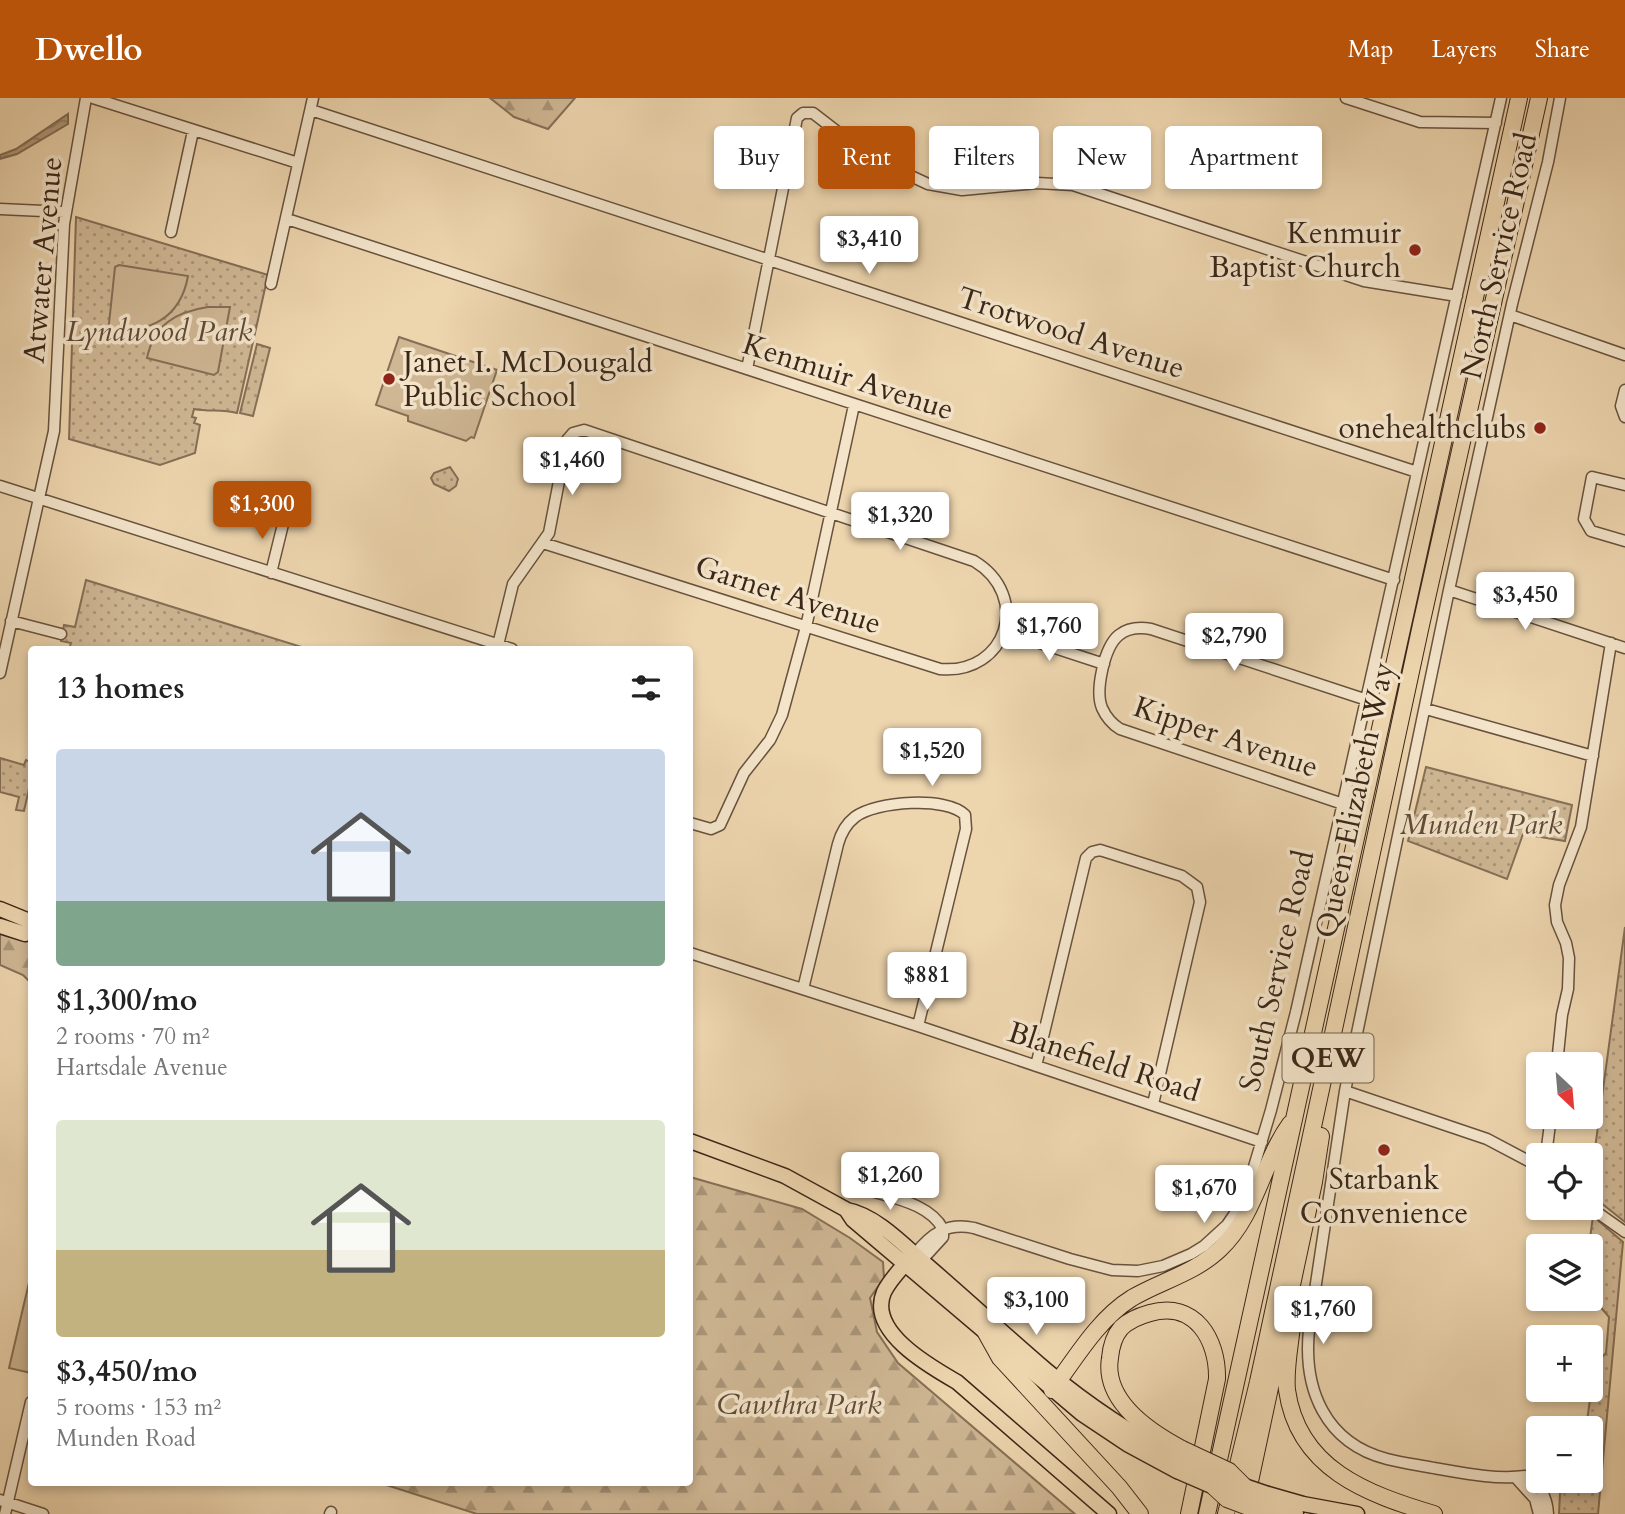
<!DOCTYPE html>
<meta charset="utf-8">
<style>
body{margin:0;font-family:Cardo,serif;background:#f2f2f2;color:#222;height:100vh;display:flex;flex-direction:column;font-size:26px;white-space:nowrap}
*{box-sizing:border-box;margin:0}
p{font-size:23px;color:#767676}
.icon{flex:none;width:38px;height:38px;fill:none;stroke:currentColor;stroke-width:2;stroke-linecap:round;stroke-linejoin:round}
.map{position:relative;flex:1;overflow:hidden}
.side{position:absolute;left:28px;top:548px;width:665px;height:840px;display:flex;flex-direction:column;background:#fff;border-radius:7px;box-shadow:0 4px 10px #0003}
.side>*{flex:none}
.top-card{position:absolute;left:714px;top:28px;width:665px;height:63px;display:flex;gap:14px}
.needle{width:46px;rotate:154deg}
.controls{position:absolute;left:1526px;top:954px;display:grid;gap:14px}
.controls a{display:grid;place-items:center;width:77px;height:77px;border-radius:7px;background:#fff;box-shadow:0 4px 10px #0003;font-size:35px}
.price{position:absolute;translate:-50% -60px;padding:0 16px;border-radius:7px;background:#fff;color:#222;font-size:23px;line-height:46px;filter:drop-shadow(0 2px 4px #0008)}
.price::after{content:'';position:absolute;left:50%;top:42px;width:21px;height:16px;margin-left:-10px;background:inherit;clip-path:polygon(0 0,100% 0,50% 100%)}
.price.on{background:#b45309;color:#fff}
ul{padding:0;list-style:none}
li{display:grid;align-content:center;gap:14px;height:371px;padding:0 28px}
li span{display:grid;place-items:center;height:217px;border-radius:7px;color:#555}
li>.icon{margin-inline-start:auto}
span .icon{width:126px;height:126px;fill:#fffc;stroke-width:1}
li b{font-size:30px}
h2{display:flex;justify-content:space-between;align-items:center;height:84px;padding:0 28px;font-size:30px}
.chip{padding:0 24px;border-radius:7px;background:#fff;box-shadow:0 4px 10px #0003;font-size:24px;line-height:63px}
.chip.on{background:#b45309;color:#fff}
header{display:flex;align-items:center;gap:42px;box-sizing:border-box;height:98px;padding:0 35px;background:#b45309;color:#fff}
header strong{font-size:33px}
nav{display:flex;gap:38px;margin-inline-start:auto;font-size:24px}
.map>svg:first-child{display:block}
</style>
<header>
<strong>Dwello</strong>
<nav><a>Map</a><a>Layers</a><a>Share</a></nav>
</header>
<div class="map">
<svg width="1625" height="1416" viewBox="0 0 1625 1416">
<defs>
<pattern id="grass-dots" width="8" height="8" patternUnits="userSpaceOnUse" patternTransform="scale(1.75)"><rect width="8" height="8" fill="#cfb794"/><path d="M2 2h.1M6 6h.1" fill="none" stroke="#a99578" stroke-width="1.8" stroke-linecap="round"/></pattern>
<pattern id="forest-firs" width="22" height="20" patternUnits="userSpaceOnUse" patternTransform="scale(1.75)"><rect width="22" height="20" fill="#cfb794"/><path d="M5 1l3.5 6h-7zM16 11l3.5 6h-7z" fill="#a99578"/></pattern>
<pattern id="water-waves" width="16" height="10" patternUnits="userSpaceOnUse" patternTransform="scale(1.75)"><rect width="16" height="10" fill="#b09a7b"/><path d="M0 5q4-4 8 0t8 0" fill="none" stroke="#907e64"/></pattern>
</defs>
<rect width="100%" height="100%" fill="#edd5ae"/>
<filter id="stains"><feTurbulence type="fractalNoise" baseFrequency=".00286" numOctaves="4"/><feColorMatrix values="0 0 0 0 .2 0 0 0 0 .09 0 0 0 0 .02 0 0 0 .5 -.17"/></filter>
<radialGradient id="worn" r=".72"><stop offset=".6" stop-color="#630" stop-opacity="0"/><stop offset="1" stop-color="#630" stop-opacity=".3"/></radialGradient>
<path fill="url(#grass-dots)" stroke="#856f56" stroke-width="2" d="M 76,119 L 268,177 L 237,315 C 222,311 209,314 194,311 L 192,319 L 196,320 L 194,325 L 200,327 L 195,355 L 160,367 L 69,341 Z
M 257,246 L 270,250 L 253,318 L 240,315 Z
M 450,369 L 458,381 L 456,388 L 449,393 L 434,386 L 431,380 L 434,375 Z
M 86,482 L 308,551 L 69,551 L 71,545 L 61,543 L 64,527 L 75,529 Z
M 0,660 L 24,667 L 26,662 L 31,665 L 31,682 L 24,713 L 16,712 L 19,699 L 0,694 Z
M 1426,669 L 1572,707 L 1565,743 L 1523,736 L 1507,781 L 1408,743 Z
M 1625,829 L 1625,1124 L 1591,1097 L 1591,1080 Z
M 1593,1118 L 1623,1144 L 1598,1416 L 1559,1416 L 1560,1395 L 1579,1386 L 1579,1383 L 1591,1382 L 1591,1330 L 1586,1330 L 1595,1266 L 1606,1255 L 1609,1219 L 1598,1206 L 1601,1193 L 1591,1190 L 1589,1148 Z"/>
<path fill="url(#forest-firs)" stroke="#856f56" stroke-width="2" d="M 490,0 L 575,0 L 548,31 L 514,19 Z
M 0,833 L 31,843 L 31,885 L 23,877 L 0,867 Z
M 690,1079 L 802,1111 L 850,1140 L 883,1164 L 884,1180 L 870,1200 L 877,1234 L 898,1265 L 1075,1416 L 477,1416 L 377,1384 L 690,1384 Z"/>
<path fill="#cfb794" stroke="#856f56" stroke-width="2" d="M 119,167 L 188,178 C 180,223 148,233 108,235 L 115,169 Z
M 208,209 L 230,209 L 218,274 L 214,277 L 147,260 C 154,227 175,214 208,209 Z
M 399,239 L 497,272 L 474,340 L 471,339 L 466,343 L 408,323 L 408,318 L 376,307 Z
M 31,1176 L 31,1275 L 9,1270 Z"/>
<path fill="url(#water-waves)" stroke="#816c53" stroke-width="2" d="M 68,16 L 68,26 L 17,56 L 0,61 L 0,57 L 16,51 Z"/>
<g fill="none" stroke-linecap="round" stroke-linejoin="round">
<g stroke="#68523e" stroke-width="13">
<path id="minor" d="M 93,0 L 298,65
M 1346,0 L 1420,24 L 1496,25
M 311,12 L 1417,374
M 0,111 L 65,114
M 287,121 L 1394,482
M 171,134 L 193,33
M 271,186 L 313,0
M 1510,217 L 1625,257
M 747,271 L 797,20 L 803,15 L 813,15 L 870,59 L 928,86 L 962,92 L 1037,85 L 1073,87 L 1364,183 L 1457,198
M 1625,292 L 1621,308 L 1625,319
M 1625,387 L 1592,379 L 1584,421 L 1591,433 L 1625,443
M 0,388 L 512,551
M 271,475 L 285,418
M 1449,492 L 1625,550
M 11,523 L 61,536
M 1006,534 L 1104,566
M 497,551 L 513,486 L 549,435 L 567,342 L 573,335 L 584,332 L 974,463 C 1032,498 1007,577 940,571 L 543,445
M 0,575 L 54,333 L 64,126 L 86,0
M 1426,611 L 1593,658
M 1343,706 L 1120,631 C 1112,626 1106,619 1102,610 C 1095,593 1104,549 1119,537 C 1128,530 1139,529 1151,531 L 1367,602
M 690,725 L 711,731 L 720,727 L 744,675 L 770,642 L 782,617 L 806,529 L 854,307
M 690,855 L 918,928 L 1262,1044
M 803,891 L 838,746 C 841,735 846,726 855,719 C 876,703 947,698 965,717 L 966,731 L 918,928
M 1557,966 L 1562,917 L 1568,891 L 1569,860 L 1566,845 L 1557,824 L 1555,807 L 1559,787 L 1581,729 L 1611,545
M 1036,968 L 1086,760 L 1092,754 L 1100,752 L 1182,778 L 1197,789 L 1200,804 L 1153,1006
M 1345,993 L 1487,1041 L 1538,1068
M 1546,1057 L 1551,1018
M 865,1091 C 892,1100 929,1105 943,1131
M 1591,1110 L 1625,1134
M 915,1156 C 931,1136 947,1124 974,1130 L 1070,1161 L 1112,1172 L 1138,1173 L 1163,1168 L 1191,1156 L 1204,1148 L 1227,1127 L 1244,1102 L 1271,1012 L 1296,914 L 1501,0
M 922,1162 L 943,1139 L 943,1131
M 1515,1379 L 1535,1401 L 1539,1416
M 0,1402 L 43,1416
M 5,1416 L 31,1304
M 330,1416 L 331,1414
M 1548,1416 C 1547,1398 1540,1387 1525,1378 C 1496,1382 1463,1375 1434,1370 C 1419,1367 1402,1365 1387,1361 C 1325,1345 1303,1291 1309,1232 L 1345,993 L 1449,492 L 1512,206 L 1548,64 L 1560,0"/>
</g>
<g stroke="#3b2718" stroke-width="17">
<path id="major" d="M 0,811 L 32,824
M 0,828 L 25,836 L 32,834
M 690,1043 L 785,1078 L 847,1112 C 874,1117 901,1144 921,1162 C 963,1198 1004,1236 1046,1272 C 1088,1307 1131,1336 1180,1361
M 847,1113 L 853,1122 L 1082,1316 L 1127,1346 L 1177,1373
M 911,1159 C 902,1170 890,1181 884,1194 C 867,1233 929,1268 957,1284 L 1109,1416
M 1268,1396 L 1303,1406 L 1357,1416
M 1266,1407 L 1296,1416"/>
</g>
<g stroke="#3b2718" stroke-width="18">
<path id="highway" d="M 1292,1228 C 1290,1248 1285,1272 1287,1292 C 1298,1371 1367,1396 1434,1416
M 986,1235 L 1000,1260 L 1119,1389 L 1140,1416
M 1052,1292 C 1075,1261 1098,1221 1132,1200 C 1161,1183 1195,1175 1220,1151 C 1256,1117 1262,1065 1290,1026
M 1182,1351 C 1148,1333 1103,1303 1110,1260 C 1111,1249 1114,1238 1121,1230 C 1129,1222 1139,1218 1150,1215 C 1195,1202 1218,1242 1217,1281 L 1189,1416
M 1207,1416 L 1519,0
M 1226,1416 L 1258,1284 L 1421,527 L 1539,0
M 1243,1416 L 1314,1084 L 1321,1038"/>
</g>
<use href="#minor" stroke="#f3e4ca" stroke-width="10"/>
<use href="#major" stroke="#edd5ae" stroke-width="14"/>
<use href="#highway" stroke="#edd5ae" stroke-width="16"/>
<g stroke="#3b2718" stroke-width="17" stroke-linecap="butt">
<path id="major-bridge" d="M 1180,1361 L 1227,1382 L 1268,1396
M 1177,1373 L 1214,1389 L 1266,1407"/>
</g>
<g stroke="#3b2718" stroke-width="18" stroke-linecap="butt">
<path id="highway-bridge" d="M 1182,1351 L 1229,1373 L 1244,1388
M 1214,1389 L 1227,1401 L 1264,1415"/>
</g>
<use href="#major-bridge" stroke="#edd5ae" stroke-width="14"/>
<use href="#highway-bridge" stroke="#edd5ae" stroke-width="16"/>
</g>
<g fill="#8f2418" stroke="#f3e4ca" stroke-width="2.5">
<circle cx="1415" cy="152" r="7"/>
<circle cx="389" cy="281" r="7"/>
<circle cx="1540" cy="330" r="7"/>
<circle cx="1384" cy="1052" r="7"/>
</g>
<g text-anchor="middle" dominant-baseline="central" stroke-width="7" stroke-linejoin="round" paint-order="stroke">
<rect fill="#f3e4ca" stroke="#72604d" stroke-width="2" x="1282.5" y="935.5" width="91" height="49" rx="5"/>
<g font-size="28" font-weight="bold" fill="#3b2718">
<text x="1328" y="960">QEW</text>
</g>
<g font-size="30" fill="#3b2718" stroke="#f3e4ca" text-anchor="end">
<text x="1401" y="135">Kenmuir<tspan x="1401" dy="34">Baptist Church</tspan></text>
<text x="403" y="264" text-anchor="start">Janet I. McDougald<tspan x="403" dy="34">Public School</tspan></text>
<text x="1526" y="330">onehealthclubs</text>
<text x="1384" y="1081" text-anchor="middle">Starbank<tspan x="1384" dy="34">Convenience</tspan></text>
</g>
<g font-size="30" fill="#3b2718" stroke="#f3e4ca">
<text transform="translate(1499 158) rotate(-77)">North Service Road</text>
<text transform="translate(43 162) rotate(-85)">Atwater Avenue</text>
<text transform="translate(1071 235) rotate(18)">Trotwood Avenue</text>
<text transform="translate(848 279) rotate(18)">Kenmuir Avenue</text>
<text transform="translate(788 497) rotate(18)">Garnet Avenue</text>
<text transform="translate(1226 639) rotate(19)">Kipper Avenue</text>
<text transform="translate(1355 702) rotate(-78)">Queen Elizabeth Way</text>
<text transform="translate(1277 873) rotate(-77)">South Service Road</text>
<text transform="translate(1104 964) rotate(18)">Blanefield Road</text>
</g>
<g font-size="30" font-style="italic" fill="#604b37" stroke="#f3e4ca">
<text x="159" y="233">Lyndwood Park</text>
<text x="1481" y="726">Munden Park</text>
<text x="799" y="1306">Cawthra Park</text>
</g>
</g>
<rect width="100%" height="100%" filter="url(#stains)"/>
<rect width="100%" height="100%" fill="url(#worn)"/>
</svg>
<div class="controls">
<a><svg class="needle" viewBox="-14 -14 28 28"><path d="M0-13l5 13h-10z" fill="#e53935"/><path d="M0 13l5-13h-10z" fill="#767676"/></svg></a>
<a><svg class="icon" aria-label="locate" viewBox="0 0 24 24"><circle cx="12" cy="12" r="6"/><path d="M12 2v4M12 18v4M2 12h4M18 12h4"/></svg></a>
<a><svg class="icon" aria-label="layers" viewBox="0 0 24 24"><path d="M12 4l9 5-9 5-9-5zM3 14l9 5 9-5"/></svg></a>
<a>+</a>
<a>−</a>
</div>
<b class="price" style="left:869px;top:178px">$3,410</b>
<b class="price" style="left:572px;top:399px">$1,460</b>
<b class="price on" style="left:262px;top:443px">$1,300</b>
<b class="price" style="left:900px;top:454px">$1,320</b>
<b class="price" style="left:1525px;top:534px">$3,450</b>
<b class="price" style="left:1049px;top:565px">$1,760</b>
<b class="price" style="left:1234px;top:575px">$2,790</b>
<b class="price" style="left:932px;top:690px">$1,520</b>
<b class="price" style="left:927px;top:914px">$881</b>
<b class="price" style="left:890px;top:1114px">$1,260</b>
<b class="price" style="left:1204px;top:1127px">$1,670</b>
<b class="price" style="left:1036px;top:1239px">$3,100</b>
<b class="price" style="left:1323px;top:1248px">$1,760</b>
<div class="top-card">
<a class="chip">Buy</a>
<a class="chip on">Rent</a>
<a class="chip">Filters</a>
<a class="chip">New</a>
<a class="chip">Apartment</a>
</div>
<section class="side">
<h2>13 homes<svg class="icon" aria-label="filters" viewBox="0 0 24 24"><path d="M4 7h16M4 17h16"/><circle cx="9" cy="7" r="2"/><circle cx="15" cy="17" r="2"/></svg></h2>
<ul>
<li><span style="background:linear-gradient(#c9d6e8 70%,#7fa58c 0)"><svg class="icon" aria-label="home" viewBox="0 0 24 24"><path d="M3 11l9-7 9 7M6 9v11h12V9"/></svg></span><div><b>$1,300/mo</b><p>2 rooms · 70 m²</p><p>Hartsdale Avenue</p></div></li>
<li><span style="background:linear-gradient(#dfe7d0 60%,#c2b280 0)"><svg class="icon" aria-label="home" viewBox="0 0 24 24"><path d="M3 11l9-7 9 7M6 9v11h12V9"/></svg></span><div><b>$3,450/mo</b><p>5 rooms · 153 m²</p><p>Munden Road</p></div></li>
</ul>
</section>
</div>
